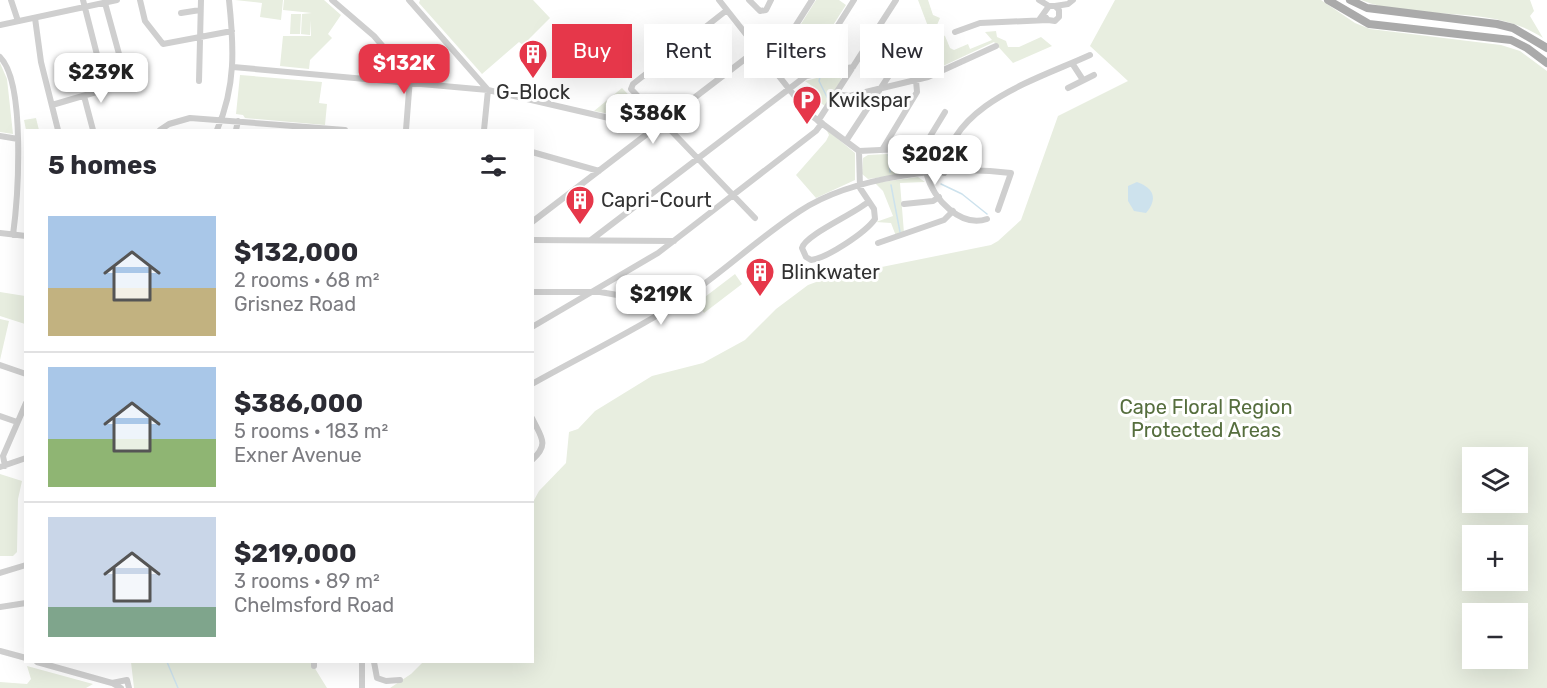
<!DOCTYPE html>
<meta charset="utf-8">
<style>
body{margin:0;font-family:Rubik,sans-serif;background:#f7f7f7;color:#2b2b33;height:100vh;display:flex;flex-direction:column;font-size:22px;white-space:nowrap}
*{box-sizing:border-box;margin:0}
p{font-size:20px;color:#7c7c81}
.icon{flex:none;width:33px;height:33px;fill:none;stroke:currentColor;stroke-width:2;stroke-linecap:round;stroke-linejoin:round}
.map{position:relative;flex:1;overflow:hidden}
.details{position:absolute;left:24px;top:129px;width:510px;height:534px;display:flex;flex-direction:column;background:#fff;border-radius:0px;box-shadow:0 6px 24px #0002}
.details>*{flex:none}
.guide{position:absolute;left:552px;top:24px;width:570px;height:54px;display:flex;gap:12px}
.buttons{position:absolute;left:1462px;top:447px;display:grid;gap:12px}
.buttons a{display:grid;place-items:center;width:66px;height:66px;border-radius:0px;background:#fff;box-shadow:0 6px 24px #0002;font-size:30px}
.price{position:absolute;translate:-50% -51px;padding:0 14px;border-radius:12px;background:#fff;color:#222;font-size:20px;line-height:39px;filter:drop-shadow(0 2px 3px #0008)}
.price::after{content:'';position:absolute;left:50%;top:36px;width:18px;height:14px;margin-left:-9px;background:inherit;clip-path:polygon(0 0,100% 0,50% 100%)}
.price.selected{background:#e6374a;color:#fff}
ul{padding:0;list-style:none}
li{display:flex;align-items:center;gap:18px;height:150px;padding:0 24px}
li+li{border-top:2px solid #e1e1e2}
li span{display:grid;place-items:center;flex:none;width:168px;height:120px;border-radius:0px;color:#555}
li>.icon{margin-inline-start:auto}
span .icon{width:72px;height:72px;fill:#fffc;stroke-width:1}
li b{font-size:26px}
h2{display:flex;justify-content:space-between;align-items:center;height:72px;padding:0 24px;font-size:26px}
.pill{padding:0 21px;border-radius:0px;background:#fff;box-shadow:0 6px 24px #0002;font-size:21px;line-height:54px}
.pill.selected{background:#e6374a;color:#fff}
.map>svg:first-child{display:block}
</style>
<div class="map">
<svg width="1547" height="688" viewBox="0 0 1547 688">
<rect width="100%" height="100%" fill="#fff"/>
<path fill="#e8eee0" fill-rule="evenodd" d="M 235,0 L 283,0 L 281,20 L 260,17 L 262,3 Z
M 284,0 L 324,0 L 341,15 L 328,34 L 332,38 L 310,60 L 309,69 L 280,66 L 283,36 L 311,36 L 311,20 L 310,35 L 301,34 L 302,14 L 312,13 L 283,10 Z
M 420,0 L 533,0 L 550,18 L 523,45 L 519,42 L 482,74 L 419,3 Z
M 816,0 L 839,0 L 846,5 L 808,64 L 796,57 L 799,51 L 791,40 Z
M 918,0 L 928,0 L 933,15 L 940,18 L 937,25 L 940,34 L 945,36 L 950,48 L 954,50 L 968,44 L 970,49 L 992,40 L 985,32 L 996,31 L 997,37 L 1006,41 L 1008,47 L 1019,47 L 1041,37 L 1052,46 L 1013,63 L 994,42 L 943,66 Z
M 1115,0 L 1321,0 L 1355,23 L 1370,29 L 1501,45 L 1520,51 L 1547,71 L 1547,688 L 390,688 L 411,674 L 423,662 L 532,662 L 533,502 L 539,491 L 566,463 L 569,432 L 578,429 L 595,411 L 652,376 L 703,363 L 745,340 L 776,309 L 808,285 L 827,278 L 991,245 L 998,241 L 1021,220 L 1058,116 L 1128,81 L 1090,46 ZM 1473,458 L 1518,458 L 1518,502 L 1473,502 ZM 1473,536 L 1518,536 L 1518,580 L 1473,580 ZM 1473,614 L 1518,614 L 1518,658 L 1473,658 Z
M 1361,0 L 1530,0 L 1534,11 L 1530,16 L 1543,38 C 1490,2 1419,23 1361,0 Z
M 291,14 L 301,14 L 300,34 L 290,34 Z
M 0,63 L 7,79 L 13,134 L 0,132 Z
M 836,73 L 841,75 L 841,80 L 825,106 L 813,98 L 818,90 L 805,81 Z
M 240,75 L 322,82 L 319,103 L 327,104 L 325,125 L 245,118 L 243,115 L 236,114 Z
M 622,88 L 652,119 L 652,122 L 594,111 Z
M 36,118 L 39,130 L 26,130 L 24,120 Z
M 826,129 L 855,153 L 855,180 L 816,198 L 796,175 L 826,141 L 829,135 Z
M 928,146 L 946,149 L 937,170 L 868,179 L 862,174 L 863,158 L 868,155 L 925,152 Z
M 918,177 L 925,182 L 900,183 L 904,233 L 896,236 L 891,223 L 876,222 L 893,216 L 883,191 L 875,183 Z
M 735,274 L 742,284 L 704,313 L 697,303 Z
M 0,292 L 25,296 L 25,324 L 0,316 Z
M 0,319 L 9,321 L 0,360 Z
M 0,474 L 22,481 L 18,499 L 17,552 L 13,556 L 0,556 Z
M 131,662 L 311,662 L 327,688 L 134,688 Z
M 27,666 L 93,684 L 86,688 L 0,688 L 0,682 L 27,684 L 31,679 Z"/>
<path fill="#cde2ed" d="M 1137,182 C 1154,188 1158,199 1146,213 L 1134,211 L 1128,201 L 1128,186 Z"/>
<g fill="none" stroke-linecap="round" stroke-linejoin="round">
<path stroke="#cde2ed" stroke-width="1.5" d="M 820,77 L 819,81 L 828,99
M 888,155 L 908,164
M 890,158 L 890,172
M 941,184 L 962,194 L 987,214
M 891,185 L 900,232
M 167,662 L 178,688"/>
<path stroke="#cfcfcf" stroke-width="6" d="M 11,0 L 18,21
M 83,0 L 106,90
M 140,0 L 145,21 L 163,44 L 232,31
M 332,0 L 374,36 L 410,78 L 406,130
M 409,0 L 488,90
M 719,0 L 808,113 L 859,151 L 923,148 L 945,112
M 749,0 L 760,11 L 766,10 L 771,0
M 1039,0 L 1049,6
M 1055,6 L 1068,4 L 1073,0
M 727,10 L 633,84 L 631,89 L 755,218
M 181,13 L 200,10
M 35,18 L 41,62 L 58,130
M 1039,20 L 1049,6 L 1055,6 L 1059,10 L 1059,17 L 1055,21 L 1048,20 L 1044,15
M 0,25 L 117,0
M 955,32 L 980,23 L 1048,20
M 0,57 C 26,83 18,198 13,235
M 766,59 L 782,47 L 812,0
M 1072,63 L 1083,80
M 233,67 L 488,90 L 635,124 L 657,126
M 806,76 L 853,67
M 199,81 L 201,0
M 1068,88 L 1094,75
M 836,94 L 849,96 L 928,77 L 996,46
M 84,96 L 93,130
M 548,103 L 550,92
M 52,105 L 127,83 L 105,3
M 818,121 L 896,0
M 160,130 L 169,124 L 190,118 L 345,130
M 217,130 C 236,86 234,47 229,0
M 236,130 L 238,121
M 484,130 L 488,90
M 0,136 L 18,139
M 846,141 L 911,42
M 882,150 L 917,92 L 916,80
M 859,151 L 860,188 L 874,209 L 875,219 C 865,233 827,258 811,260 L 806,257 L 802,248 C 805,235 854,214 868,202
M 532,152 L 599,171
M 944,173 C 947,105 1038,79 1090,55
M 927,175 C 933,199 961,228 987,219
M 904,204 L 933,201 L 939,197
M 532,222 L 758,49
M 0,233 L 26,236
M 532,240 L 674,241
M 591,240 L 806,76 L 854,0
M 878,243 L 944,220 L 953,211
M 532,292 L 600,292 L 664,303 L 669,308
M 532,327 L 658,253 L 816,131 L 822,123
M 0,365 L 26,374
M 532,384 C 580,357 630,333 676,304 C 719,276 757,239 800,211 C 853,176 948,165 1011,173 L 998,210
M 0,416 L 17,422
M 532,418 C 541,437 550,444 532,460
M 5,466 L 3,456 L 26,403
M 0,467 L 26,458
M 0,573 L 26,565
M 0,607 L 26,603
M 0,651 L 26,658
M 37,662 L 112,683
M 314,662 L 314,666
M 362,662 L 362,688
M 374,662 L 377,678 L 386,681 L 400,680
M 121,688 L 112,683 L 127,680 L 129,688"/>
<path stroke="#aaa" stroke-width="8" d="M 1328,0 L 1369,24 L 1511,40 L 1527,48 L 1547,63
M 1350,0 L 1367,8 L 1497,24 L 1513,28 L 1547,48"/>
</g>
<defs>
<g id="building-pin" transform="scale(1.5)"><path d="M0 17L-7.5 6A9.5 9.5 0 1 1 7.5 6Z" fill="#e6374a" stroke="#fff"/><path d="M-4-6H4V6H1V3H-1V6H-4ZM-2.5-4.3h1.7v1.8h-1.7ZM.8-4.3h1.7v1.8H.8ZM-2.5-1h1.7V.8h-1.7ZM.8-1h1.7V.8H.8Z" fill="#fff"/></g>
<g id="parking-pin" transform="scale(1.5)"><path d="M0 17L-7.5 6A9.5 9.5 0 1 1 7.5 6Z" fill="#e6374a" stroke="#fff"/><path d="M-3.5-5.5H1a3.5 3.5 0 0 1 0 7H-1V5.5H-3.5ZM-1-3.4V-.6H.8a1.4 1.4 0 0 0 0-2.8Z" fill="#fff"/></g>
</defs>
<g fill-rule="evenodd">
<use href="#building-pin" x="533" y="54"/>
<use href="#parking-pin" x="807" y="100"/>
<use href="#building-pin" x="580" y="200"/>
<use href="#building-pin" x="760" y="272"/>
</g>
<g text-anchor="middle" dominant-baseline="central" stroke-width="6" stroke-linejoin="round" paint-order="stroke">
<g font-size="20" fill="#323232" stroke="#fff" text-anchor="start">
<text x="533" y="92" text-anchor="middle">G-Block</text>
<text x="828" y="100">Kwikspar</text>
<text x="601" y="200">Capri-Court</text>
<text x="781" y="272">Blinkwater</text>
</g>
<g font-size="20" fill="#566e3e" stroke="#fff">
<text x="1206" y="407">Cape Floral Region<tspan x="1206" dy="23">Protected Areas</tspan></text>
</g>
</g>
</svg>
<div class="buttons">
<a><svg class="icon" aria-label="layers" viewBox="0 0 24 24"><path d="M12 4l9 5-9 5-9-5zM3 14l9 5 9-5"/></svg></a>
<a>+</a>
<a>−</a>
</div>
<b class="price selected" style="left:404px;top:95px">$132K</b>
<b class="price" style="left:101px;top:104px">$239K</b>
<b class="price" style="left:653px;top:145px">$386K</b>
<b class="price" style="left:935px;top:186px">$202K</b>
<b class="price" style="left:661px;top:326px">$219K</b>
<div class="guide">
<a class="pill selected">Buy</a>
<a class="pill">Rent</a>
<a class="pill">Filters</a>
<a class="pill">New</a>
</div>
<section class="details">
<h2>5 homes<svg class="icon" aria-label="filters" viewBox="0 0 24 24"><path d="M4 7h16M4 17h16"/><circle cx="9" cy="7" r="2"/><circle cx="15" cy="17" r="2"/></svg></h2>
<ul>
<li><span style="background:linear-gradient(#a9c7e8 60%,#c2b280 0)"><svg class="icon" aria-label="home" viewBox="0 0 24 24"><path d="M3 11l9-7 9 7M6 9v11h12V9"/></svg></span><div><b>$132,000</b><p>2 rooms · 68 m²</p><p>Grisnez Road</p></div></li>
<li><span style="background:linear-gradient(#a9c7e8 60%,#8fb573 0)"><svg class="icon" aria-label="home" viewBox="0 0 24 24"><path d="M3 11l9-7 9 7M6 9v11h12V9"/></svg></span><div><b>$386,000</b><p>5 rooms · 183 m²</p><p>Exner Avenue</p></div></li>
<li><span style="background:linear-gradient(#c9d6e8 75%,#7fa58c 0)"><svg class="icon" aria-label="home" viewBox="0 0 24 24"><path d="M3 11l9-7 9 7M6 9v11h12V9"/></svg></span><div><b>$219,000</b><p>3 rooms · 89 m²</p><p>Chelmsford Road</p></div></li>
</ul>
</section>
</div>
